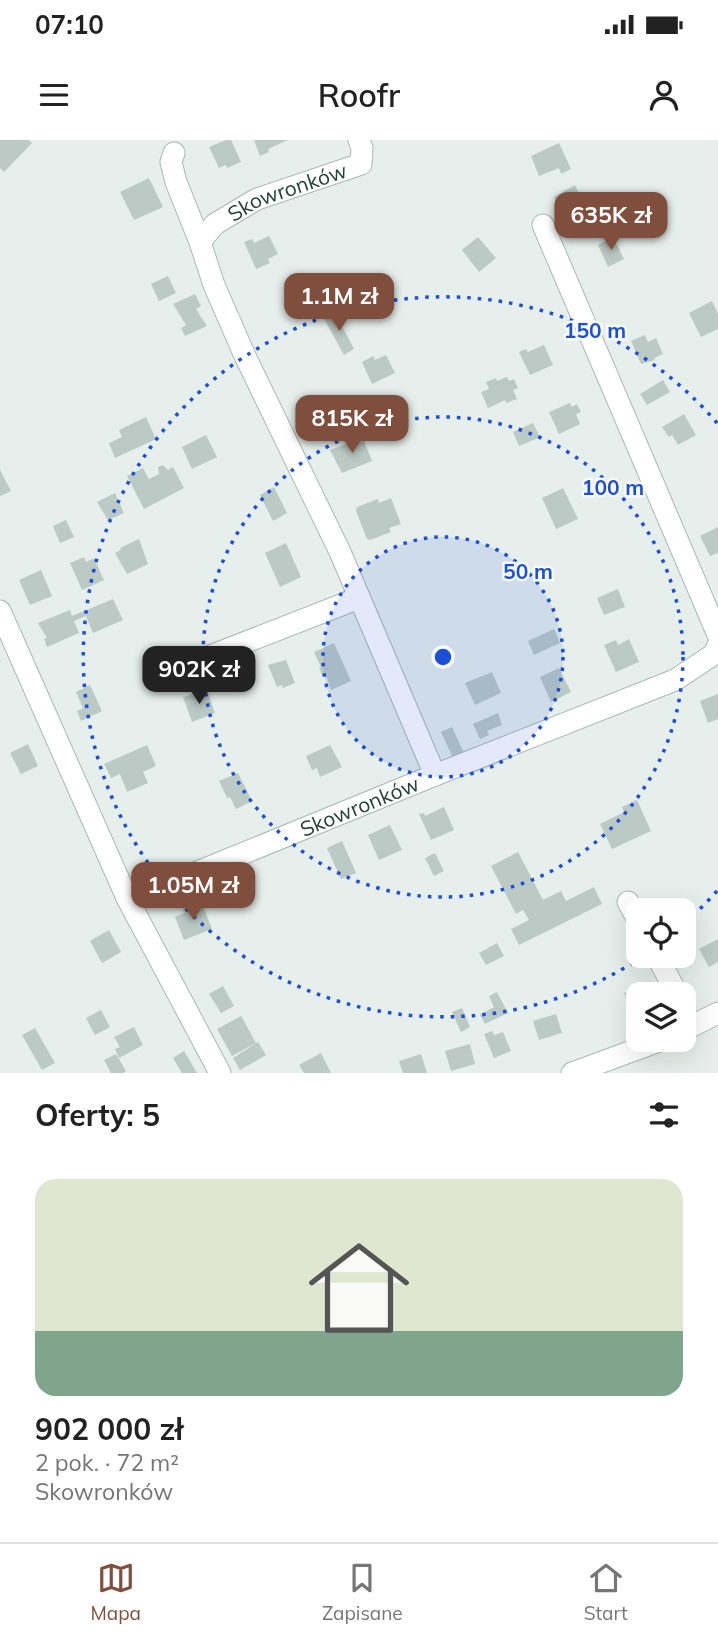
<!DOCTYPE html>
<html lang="pl">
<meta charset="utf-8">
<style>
body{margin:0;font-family:Mulish,sans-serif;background:#f2f2f2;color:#222;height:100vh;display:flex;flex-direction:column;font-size:26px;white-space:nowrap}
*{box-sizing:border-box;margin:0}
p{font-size:23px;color:#767676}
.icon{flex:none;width:38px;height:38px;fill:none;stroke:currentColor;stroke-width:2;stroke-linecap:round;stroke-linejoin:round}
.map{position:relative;height:933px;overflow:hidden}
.details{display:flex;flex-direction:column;background:#fff;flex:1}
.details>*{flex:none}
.buttons{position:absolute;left:626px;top:758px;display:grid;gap:14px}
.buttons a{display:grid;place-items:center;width:70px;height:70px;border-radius:14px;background:#fff;box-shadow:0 7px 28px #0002;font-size:35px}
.price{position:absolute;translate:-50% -60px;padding:0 16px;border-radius:14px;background:#804e3d;color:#fff;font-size:23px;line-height:46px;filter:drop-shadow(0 2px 4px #0008)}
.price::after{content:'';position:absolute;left:50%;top:42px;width:21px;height:16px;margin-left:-10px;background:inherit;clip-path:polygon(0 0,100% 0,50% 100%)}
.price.current{background:#222;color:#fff}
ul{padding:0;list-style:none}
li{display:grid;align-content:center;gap:14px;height:371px;padding:0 35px}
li+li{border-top:2px solid #e0e0e0}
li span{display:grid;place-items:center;height:217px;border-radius:21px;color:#555}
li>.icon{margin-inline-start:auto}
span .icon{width:126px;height:126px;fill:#fffc;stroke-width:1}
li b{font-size:30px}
h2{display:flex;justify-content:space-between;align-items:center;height:84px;padding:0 35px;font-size:30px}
.status{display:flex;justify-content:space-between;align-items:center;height:49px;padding:0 35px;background:#fff;direction:ltr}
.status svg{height:19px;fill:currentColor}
header{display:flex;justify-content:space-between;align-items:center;height:91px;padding:0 35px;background:#fff;font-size:32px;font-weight:600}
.dock{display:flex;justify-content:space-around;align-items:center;height:98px;border-top:2px solid #e0e0e0;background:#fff;font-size:19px;color:#767676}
.dock a{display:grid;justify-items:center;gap:4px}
.dock .current{color:#804e3d}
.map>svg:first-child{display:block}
</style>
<div class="status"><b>07:10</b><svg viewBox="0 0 49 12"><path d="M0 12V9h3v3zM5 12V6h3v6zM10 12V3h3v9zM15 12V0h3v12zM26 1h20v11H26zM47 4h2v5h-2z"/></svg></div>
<header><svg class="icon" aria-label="menu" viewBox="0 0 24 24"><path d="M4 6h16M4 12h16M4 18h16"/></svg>Roofr<svg class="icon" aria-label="person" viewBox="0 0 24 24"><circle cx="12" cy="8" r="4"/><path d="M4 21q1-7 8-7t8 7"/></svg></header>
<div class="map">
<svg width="718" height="933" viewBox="0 0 718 933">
<rect width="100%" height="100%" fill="#e6efeb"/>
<path fill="#bbcac4" d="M 0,0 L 29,0 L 32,3 L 4,32 L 0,28 Z
M 226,0 L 231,0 L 241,22 L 227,28 L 226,25 L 219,28 L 209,7 Z
M 254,0 L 288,0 L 268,9 L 269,12 L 260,16 Z
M 559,3 L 571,29 L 561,34 L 559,28 L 539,36 L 531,16 Z
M 149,38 L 163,67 L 134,80 L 120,52 Z
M 575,45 L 583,63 L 561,73 L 554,57 Z
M 269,96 L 278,114 L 268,119 L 270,123 L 256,129 L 244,102 L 252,99 L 254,103 Z
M 478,97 L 496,118 L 479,132 L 462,110 Z
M 613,97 L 624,119 L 608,127 L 598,105 Z
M 168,136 L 176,153 L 159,161 L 151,144 Z
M 195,154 L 201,166 L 196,169 L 207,186 L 185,196 L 181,188 L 186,185 L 173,164 Z
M 712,161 L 718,174 L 718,189 L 701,197 L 689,173 Z
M 334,171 L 354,209 L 344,215 L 323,177 Z
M 645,195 L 648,202 L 656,198 L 663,214 L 654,218 L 655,220 L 641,224 L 631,201 Z
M 544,205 L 553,225 L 530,235 L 519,212 L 526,209 L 528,212 Z
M 386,215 L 395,233 L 372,244 L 362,222 L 373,216 L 375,220 Z
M 507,237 L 509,241 L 514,239 L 518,248 L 513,250 L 517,259 L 506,263 L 505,260 L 488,268 L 481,252 L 489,249 L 486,242 L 496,238 L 497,241 Z
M 663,240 L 670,252 L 647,265 L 640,254 Z
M 570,263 L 572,267 L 577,264 L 581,272 L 576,274 L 580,284 L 559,294 L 549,272 Z
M 684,274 L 696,295 L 678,305 L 672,295 L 669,297 L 662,287 Z
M 146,277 L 156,299 L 115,318 L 109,303 L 122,297 L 119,290 Z
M 533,283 L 540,297 L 519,306 L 513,292 Z
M 206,295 L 217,317 L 192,329 L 182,307 Z
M 363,298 L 372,321 L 342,333 L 330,310 Z
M 163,325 L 168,330 L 173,327 L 184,348 L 144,369 L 127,336 L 143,328 L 149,339 L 159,334 L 158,327 Z
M 0,330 L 11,351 L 0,356 Z
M 274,347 L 287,373 L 273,381 L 260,355 Z
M 563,348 L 578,379 L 556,389 L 542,358 Z
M 115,353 L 124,373 L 108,380 L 97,362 Z
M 391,358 L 401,384 L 389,388 L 391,392 L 370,400 L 367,399 L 356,371 L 357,367 L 378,359 L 379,363 Z
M 66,380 L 74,397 L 60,403 L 53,386 Z
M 718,387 L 718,413 L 710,416 L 700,396 Z
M 139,399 L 148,424 L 127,434 L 115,413 L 121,410 L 120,408 Z
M 286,403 L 301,437 L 280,447 L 265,413 Z
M 84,417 L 86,422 L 94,418 L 104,440 L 82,450 L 70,423 Z
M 41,430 L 52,456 L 30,465 L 19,440 Z
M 618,449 L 625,467 L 604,475 L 597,458 Z
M 113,459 L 123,480 L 93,493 L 86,476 L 74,481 L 79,493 L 47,507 L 44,499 L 47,498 L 38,483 L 70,470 L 72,476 Z
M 554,489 L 560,503 L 534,515 L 528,501 Z
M 629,499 L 639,522 L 616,532 L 604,505 L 616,500 L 618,505 Z
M 334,503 L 351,541 L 331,550 L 326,535 L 323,537 L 319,528 L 321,527 L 314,512 Z
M 286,520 L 295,543 L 283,548 L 282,545 L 277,547 L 268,525 Z
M 559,528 L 571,552 L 551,562 L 540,537 Z
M 492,532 L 501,553 L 475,565 L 465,543 Z
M 90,545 L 102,571 L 81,581 L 77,571 L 83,568 L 76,552 Z
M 207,550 L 215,573 L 192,582 L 183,557 Z
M 718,554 L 718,579 L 708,583 L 700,561 Z
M 498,573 L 502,585 L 487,591 L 489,595 L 480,599 L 473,584 Z
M 452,587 L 464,613 L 453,618 L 441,592 Z
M 28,604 L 38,626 L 21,634 L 10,613 Z
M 147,605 L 156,626 L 143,632 L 148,643 L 127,652 L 120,634 L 111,638 L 104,624 Z
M 330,605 L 342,627 L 320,637 L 317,628 L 312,630 L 306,616 Z
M 238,633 L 252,661 L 236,669 L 230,657 L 227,658 L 219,641 Z
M 637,660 L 651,691 L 612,709 L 600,684 L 624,672 L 622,667 Z
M 444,667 L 454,690 L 431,700 L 419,674 L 424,673 L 425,676 Z
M 390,685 L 402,710 L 379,720 L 368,695 Z
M 342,701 L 356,733 L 341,739 L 327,708 Z
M 518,712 L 543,760 L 561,751 L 566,761 L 594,747 L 602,764 L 519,805 L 511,789 L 529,780 L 523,770 L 516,774 L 491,726 Z
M 435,713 L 444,731 L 434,736 L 425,718 Z
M 192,766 L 194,770 L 203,766 L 212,789 L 184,800 L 175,777 L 184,773 L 183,769 Z
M 109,790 L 121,812 L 102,823 L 90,801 Z
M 718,799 L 718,822 L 709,827 L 699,809 Z
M 497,803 L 504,816 L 486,825 L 479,813 Z
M 646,845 L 649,854 L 639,854 L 639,869 L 631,872 L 624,853 Z
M 223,846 L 234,866 L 221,873 L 209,854 Z
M 497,852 L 508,873 L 485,884 L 480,875 L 494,867 L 489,856 Z
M 462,868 L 470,887 L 461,892 L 452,872 Z
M 101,870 L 110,887 L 95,895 L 86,878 Z
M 556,874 L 562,893 L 539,900 L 533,881 Z
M 241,876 L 256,903 L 232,916 L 217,889 Z
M 134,887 L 143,905 L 119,918 L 115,909 L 120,907 L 114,897 Z
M 35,888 L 55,923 L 42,930 L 22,895 Z
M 492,891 L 494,895 L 503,892 L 511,911 L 494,918 L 484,894 Z
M 258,902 L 266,915 L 240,930 L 233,918 Z
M 470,904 L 475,924 L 451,931 L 445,911 Z
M 184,911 L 197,933 L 182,933 L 173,918 Z
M 321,913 L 331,933 L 304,933 L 299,925 Z
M 116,914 L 126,931 L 123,933 L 111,933 L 104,920 Z
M 421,914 L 427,933 L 403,933 L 399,921 Z"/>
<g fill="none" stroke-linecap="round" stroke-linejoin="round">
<g stroke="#a8b8b2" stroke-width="23">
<g id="minor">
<path d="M 174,13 L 171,22 L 176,42 L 200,102 L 214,145 L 245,216 L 340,412 L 435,635"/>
<path d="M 543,85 L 718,495"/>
<path id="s1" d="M 200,102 L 215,84 L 257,59 L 361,24 L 362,8 L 359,0"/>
<path d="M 0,471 L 127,758 L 220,933"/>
<path d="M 172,531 L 359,458"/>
<path id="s2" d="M 127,758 L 183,738 L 435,635 L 675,540 L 714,514 L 718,505"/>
<path d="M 628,762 L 639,782"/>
<path d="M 657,816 L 677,854"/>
<path d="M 684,890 L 718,873"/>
<path d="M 572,933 L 662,900"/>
</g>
</g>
<use href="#minor" stroke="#fff" stroke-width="21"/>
</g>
<circle cx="443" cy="517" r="120" fill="#1d4ed8" fill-opacity=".12"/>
<g fill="none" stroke="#1d4ed8" stroke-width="3.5" stroke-dasharray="3.5 7">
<circle cx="443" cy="517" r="120"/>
<circle cx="443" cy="517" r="240"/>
<path d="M717 751A360 360 0 0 1 686 782M642 817A360 360 0 1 1 717 283"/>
</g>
<g text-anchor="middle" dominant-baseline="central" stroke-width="5" stroke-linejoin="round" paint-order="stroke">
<g font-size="21" fill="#24423a" stroke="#f7fbf9">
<text stroke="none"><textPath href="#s1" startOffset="103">Skowronków</textPath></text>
<text stroke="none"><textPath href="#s2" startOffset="250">Skowronków</textPath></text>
</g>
</g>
<circle cx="443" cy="517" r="10" fill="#1d4ed8" stroke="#f7fbf9" stroke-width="3.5"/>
<g font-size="21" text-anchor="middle" font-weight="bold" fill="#1d4ed8" stroke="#f7fbf9" stroke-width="5" stroke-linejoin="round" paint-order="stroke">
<text x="595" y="198">150 m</text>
<text x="613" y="355">100 m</text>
<text x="528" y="439">50 m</text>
</g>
</svg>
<div class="buttons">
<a><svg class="icon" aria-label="locate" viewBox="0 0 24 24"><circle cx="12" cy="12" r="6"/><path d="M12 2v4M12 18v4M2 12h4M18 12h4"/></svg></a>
<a><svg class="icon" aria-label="layers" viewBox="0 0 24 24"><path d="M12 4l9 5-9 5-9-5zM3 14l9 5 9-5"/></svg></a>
</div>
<b class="price" style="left:611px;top:112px">635K zł</b>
<b class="price" style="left:339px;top:193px">1.1M zł</b>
<b class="price" style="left:352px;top:315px">815K zł</b>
<b class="price current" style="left:199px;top:566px">902K zł</b>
<b class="price" style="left:193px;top:782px">1.05M zł</b>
</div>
<section class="details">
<h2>Oferty: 5<svg class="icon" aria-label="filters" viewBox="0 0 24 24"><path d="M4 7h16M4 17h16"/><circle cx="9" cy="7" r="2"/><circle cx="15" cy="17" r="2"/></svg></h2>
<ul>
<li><span style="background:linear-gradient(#dfe7d0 70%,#7fa58c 0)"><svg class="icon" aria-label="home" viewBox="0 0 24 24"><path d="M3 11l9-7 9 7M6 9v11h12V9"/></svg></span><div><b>902 000 zł</b><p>2 pok. · 72 m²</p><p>Skowronków</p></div></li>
</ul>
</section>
<nav class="dock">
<a class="current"><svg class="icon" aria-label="map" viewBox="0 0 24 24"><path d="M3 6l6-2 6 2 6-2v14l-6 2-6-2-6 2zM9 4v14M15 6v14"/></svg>Mapa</a>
<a><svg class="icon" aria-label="saved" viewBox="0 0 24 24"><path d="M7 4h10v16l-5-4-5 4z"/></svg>Zapisane</a>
<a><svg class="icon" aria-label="home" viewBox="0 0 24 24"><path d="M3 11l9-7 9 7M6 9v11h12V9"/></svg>Start</a>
</nav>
